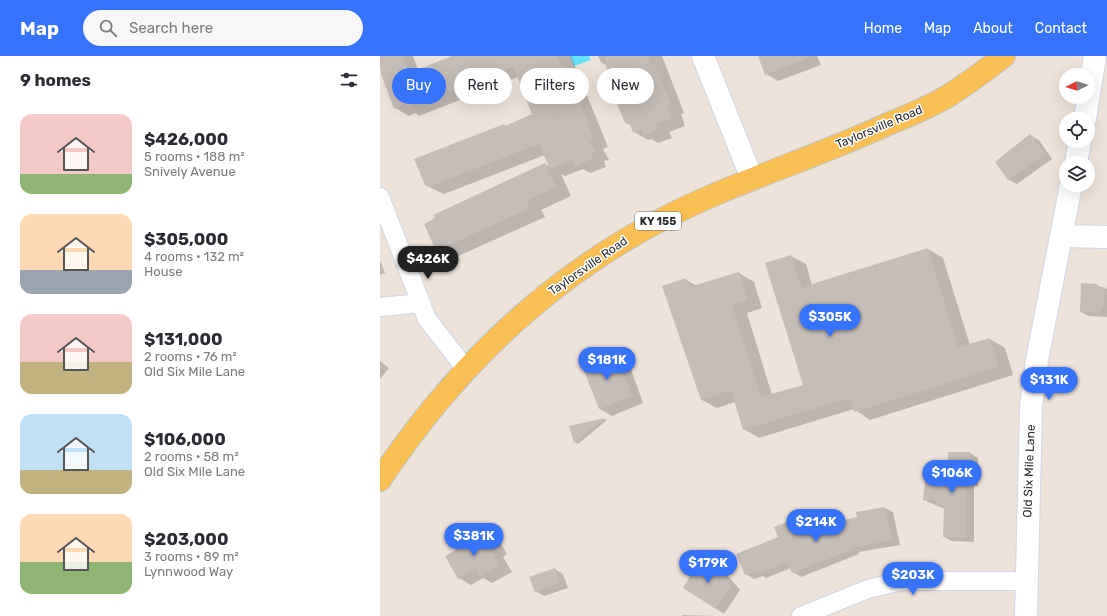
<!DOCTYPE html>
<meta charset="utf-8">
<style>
body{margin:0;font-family:Rubik,sans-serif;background:#f7f7f7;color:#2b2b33;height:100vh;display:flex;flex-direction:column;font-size:15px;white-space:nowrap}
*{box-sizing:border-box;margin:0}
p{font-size:13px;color:#7c7c81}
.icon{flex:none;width:22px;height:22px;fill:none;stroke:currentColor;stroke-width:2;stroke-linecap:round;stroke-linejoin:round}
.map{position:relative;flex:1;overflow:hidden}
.sheet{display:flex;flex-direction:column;background:#fff;width:380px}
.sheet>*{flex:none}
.hud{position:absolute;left:12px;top:12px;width:380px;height:36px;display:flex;gap:8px}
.needle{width:26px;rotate:265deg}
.tools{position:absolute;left:679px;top:12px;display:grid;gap:8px}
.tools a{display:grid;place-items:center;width:36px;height:36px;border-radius:50%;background:#fff;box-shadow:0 4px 16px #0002;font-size:20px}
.price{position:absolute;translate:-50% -34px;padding:0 9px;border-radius:14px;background:#3673ff;color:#fff;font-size:13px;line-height:26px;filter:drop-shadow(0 1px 2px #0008)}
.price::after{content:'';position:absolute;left:50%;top:24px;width:12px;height:9px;margin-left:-6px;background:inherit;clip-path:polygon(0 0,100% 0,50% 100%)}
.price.on{background:#222;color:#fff}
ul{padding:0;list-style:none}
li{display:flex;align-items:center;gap:12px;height:100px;padding:0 20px}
li span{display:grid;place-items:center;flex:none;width:112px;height:80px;border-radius:12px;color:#555}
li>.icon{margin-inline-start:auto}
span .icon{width:48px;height:48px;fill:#fffc;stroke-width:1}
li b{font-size:17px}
h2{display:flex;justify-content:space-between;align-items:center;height:48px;padding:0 20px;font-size:17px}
.tag{padding:0 14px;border-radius:18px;background:#fff;box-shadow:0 4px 16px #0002;font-size:14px;line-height:36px}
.tag.on{background:#3673ff;color:#fff}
header{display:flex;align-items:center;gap:24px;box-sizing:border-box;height:56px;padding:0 20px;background:#3673ff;color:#fff}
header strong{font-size:19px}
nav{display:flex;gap:22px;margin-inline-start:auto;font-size:14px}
.search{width:280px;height:36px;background:#f7f7f7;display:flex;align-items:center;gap:10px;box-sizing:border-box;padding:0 14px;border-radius:22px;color:#7c7c81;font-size:15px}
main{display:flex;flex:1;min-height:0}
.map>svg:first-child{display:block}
</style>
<header>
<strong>Map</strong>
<div class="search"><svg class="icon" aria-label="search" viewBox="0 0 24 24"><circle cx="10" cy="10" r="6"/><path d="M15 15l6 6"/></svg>Search here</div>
<nav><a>Home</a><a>Map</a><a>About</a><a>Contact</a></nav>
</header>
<main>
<section class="sheet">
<h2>9 homes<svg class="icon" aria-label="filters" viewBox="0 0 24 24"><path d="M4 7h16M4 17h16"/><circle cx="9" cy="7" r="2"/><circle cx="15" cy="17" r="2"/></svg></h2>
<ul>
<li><span style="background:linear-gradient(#f6c9c9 75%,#8fb573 0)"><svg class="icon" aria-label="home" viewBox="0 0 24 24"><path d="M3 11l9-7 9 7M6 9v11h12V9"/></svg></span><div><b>$426,000</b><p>5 rooms · 188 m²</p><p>Snively Avenue</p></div></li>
<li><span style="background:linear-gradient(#ffd9b3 70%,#9aa5b1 0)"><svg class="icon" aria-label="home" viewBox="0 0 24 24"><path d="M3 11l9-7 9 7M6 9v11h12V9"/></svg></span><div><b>$305,000</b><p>4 rooms · 132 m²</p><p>House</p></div></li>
<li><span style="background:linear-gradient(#f6c9c9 60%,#c2b280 0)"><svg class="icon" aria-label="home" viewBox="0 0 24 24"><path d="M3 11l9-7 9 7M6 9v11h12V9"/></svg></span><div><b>$131,000</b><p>2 rooms · 76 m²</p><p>Old Six Mile Lane</p></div></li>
<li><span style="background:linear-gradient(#bfe0f5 70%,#c2b280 0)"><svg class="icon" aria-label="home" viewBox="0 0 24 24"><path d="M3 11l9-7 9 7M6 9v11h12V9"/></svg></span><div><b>$106,000</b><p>2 rooms · 58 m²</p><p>Old Six Mile Lane</p></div></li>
<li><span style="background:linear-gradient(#ffd9b3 60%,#8fb573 0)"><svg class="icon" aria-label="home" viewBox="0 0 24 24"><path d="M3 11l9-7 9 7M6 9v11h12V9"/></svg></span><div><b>$203,000</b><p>3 rooms · 89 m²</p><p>Lynnwood Way</p></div></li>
</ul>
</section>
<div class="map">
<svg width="727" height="560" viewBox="0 0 727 560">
<rect width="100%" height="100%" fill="#ede3db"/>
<path fill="#66e1f7" d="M 190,0 L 209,0 L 211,4 L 194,10 Z"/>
<path fill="#0003" d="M 0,0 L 33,0 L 38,14 L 74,0 L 191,0 L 228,91 L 223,93 L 229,104 L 224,105 L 226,111 L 210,117 L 203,113 L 185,120 L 181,118 L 191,140 L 161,154 L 165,161 L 72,203 L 56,194 L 165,108 L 170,111 L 165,99 L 64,138 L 45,129 L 124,69 L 127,71 L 153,60 L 138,21 L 39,60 L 36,57 L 29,60 L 15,52 L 0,11 Z
M 218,0 L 282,0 L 304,57 L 301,58 L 305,70 L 289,76 L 292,82 L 278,87 L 271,83 L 268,84 L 254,76 L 252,70 L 246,67 L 227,10 L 221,6 Z
M 379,0 L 437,0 L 441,9 L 398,25 L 386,18 Z
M 650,79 L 659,84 L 672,103 L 637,128 L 629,124 Z
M 548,193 L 563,202 L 590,289 L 610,283 L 625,292 L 633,319 L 490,364 L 474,353 L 379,382 L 364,373 L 355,346 L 337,352 L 322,344 L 284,230 L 305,223 L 317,230 L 359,217 L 374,226 L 382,252 L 367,257 L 392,339 L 424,330 L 411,200 L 426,208 L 432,229 Z
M 0,204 L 5,217 L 0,219 Z
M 716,229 L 727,233 L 727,261 L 709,260 L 701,256 Z
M 236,298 L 248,305 L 263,347 L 232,360 L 220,353 L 203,311 Z
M 0,305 L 9,312 L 0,323 Z
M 224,363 L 227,364 L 198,388 L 195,386 L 190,371 Z
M 569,397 L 590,397 L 598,402 L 598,430 L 594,430 L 594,486 L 572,485 L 564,481 L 565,453 L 544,444 L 569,426 Z
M 505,452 L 513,456 L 520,489 L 479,496 L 479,498 L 421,521 L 413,516 L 411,512 L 386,522 L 383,520 L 374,523 L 366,518 L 412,465 L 420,469 L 424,480 L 478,461 L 477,457 Z
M 107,477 L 119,484 L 127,498 L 123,501 L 132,516 L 112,527 L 103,522 L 91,529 L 79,522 Z
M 330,508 L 348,520 L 360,534 L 344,558 L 305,532 Z
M 175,513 L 183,518 L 188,532 L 164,540 L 155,535 Z
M 302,559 L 334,560 L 335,560 L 302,560 Z"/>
<path fill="#c5bdb7" d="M 0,0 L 22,0 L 29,17 L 72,0 L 177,0 L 181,10 L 185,9 L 214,83 L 209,85 L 216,96 L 211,98 L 213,103 L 195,110 L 193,104 L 170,113 L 159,88 L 49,131 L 48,128 L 45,129 L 34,103 L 124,68 L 125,70 L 152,58 L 133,10 L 25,52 L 23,49 L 14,53 L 1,18 Z
M 225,0 L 267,0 L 271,9 L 275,8 L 291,49 L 287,50 L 292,62 L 276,68 L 278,74 L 263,80 L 261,74 L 253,77 L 249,66 L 245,67 L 228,27 Z
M 378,0 L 431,0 L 431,1 L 385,19 Z
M 650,78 L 665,98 L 628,124 L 615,106 Z
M 165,107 L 176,131 L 146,145 L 150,152 L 56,195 L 44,168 L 55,162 L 53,159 Z
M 548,192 L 578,291 L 610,282 L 619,311 L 474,356 L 470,342 L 363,374 L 351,334 L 321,344 L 282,230 L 306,222 L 309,231 L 359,216 L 367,244 L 352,249 L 381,341 L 423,329 L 385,207 L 411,199 L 422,233 L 435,227 Z
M 701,227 L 717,228 L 717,231 L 725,231 L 724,251 L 721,251 L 721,257 L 700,256 Z
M 236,297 L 252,340 L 219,353 L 202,310 Z
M 225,362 L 194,387 L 189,370 Z
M 568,396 L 590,396 L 590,426 L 586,426 L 586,482 L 563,481 L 564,449 L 556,449 L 556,444 L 543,444 L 545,425 L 568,425 Z
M 505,451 L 512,484 L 471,492 L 472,494 L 461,498 L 412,517 L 407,506 L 377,518 L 376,515 L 365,519 L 356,498 L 398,481 L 394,471 L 412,464 L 418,480 L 421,480 L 459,465 L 477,461 L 476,456 Z
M 107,476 L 115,491 L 111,494 L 120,509 L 99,521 L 95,513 L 78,523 L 65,500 Z
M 321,502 L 340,514 L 352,529 L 336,553 L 303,532 Z
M 175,512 L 180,527 L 155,536 L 149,521 Z"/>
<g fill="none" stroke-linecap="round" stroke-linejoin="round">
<g stroke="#d0d6e4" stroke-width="20">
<path id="street" d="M 0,141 L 47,263 L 86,313
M 0,251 L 40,247
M 421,560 L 488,533 L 522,525 L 646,525"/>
</g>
<g stroke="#d0d6e4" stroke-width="24">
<path id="secondary" d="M 323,0 L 372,123
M 705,63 L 715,0
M 696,107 L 700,85
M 681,180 L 727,181
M 646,560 L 651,351 L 657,304 L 691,129"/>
</g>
<g stroke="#c3c3c3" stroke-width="24">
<path id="primary" d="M 0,424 C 86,294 199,194 343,135 C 398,112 454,93 508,68 C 528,60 549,51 568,40 C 587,28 606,14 624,0"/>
</g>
<use href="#street" stroke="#fff" stroke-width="18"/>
<use href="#secondary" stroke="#fff" stroke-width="22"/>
<use href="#primary" stroke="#fabf53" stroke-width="22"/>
</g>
<g text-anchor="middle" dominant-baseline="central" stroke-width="3" stroke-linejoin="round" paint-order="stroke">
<rect fill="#fff" stroke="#6a6a6a" stroke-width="1" x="255" y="156" width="46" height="18" rx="3"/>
<g font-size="11" font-weight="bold" fill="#2a2a2a">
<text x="278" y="165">KY 155</text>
</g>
<g font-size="12" fill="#2a2a2a" stroke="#fff">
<text transform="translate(499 71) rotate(-23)">Taylorsville Road</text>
<text transform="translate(208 210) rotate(-35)">Taylorsville Road</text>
<text transform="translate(649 415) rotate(-88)">Old Six Mile Lane</text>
</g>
</g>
</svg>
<div class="tools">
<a><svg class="needle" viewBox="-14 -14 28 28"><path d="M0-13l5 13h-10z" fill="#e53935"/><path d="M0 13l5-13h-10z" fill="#7c7c81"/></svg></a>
<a><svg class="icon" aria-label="locate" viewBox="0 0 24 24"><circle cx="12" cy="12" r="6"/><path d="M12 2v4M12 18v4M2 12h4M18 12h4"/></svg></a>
<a><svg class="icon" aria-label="layers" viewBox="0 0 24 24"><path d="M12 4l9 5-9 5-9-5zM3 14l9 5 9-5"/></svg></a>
</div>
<b class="price on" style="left:48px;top:224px">$426K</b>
<b class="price" style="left:450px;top:282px">$305K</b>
<b class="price" style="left:227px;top:325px">$181K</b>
<b class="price" style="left:669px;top:345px">$131K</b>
<b class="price" style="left:572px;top:438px">$106K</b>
<b class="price" style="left:436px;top:487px">$214K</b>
<b class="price" style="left:94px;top:501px">$381K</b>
<b class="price" style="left:328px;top:528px">$179K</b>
<b class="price" style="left:533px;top:540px">$203K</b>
<div class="hud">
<a class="tag on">Buy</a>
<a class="tag">Rent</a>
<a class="tag">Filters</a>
<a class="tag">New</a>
</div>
</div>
</main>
